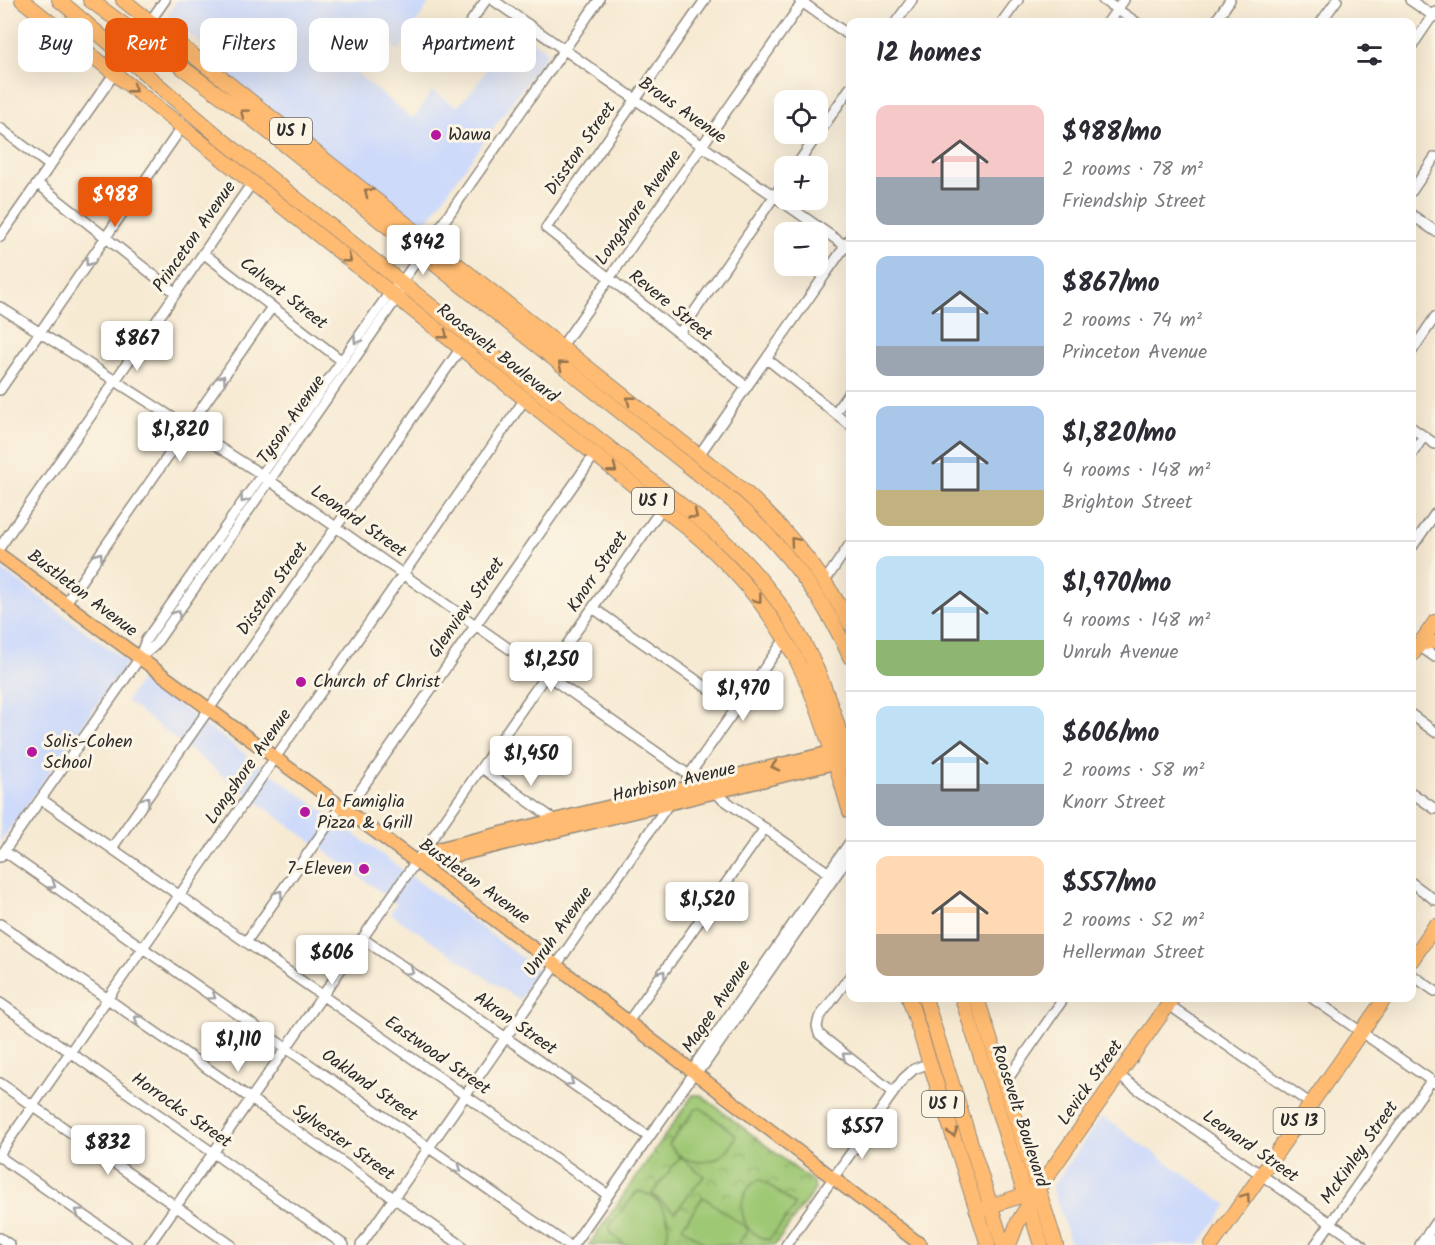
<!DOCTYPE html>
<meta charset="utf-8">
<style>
body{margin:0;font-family:Kalam,sans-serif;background:#f2f2f3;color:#2b2b33;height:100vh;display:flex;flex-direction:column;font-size:22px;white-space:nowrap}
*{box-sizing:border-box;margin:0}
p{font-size:20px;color:#7c7c81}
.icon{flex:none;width:33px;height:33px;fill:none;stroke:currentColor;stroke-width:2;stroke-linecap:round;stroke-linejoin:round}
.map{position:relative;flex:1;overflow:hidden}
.details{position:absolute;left:846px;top:18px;width:570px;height:984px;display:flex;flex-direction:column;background:#fff;border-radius:12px;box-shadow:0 6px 24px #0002}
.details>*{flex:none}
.guide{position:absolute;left:18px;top:18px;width:570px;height:54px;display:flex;gap:12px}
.controls{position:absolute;left:774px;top:90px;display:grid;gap:12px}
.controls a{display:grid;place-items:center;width:54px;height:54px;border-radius:12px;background:#fff;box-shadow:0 6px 24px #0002;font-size:30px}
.price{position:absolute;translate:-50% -51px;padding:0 14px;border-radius:6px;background:#fff;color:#222;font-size:20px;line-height:39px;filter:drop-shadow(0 2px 3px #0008)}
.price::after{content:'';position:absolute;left:50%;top:36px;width:18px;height:14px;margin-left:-9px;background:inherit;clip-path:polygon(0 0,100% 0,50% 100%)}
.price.current{background:#ea580c;color:#fff}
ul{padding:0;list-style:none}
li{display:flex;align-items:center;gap:18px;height:150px;padding:0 30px}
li+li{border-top:2px solid #e1e1e2}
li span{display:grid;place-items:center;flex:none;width:168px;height:120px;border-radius:12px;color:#555}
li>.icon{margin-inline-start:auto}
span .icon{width:72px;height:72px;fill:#fffc;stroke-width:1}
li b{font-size:26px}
h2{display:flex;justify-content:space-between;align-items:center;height:72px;padding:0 30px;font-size:26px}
.tag{padding:0 21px;border-radius:12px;background:#fff;box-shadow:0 6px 24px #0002;font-size:21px;line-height:54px}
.tag.current{background:#ea580c;color:#fff}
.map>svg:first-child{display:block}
</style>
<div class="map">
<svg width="1435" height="1245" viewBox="0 0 1435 1245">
<defs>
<pattern id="park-crowns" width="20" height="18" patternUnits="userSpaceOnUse" patternTransform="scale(1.5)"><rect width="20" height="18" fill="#9fc874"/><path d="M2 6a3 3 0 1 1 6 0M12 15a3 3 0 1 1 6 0" fill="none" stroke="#82a35f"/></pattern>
</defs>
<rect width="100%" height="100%" fill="#fcf5e5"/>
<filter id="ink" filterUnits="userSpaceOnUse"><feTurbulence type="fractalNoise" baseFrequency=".0167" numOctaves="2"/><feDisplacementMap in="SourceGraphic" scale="12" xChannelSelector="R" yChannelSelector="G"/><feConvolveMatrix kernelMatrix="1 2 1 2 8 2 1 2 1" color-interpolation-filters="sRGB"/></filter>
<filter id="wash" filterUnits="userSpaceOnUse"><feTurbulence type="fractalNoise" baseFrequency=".008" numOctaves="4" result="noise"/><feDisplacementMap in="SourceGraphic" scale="24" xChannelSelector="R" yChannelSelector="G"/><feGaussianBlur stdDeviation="1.35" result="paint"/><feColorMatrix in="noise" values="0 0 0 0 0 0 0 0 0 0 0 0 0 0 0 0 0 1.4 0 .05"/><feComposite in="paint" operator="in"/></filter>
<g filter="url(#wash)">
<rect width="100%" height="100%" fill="#f7ead3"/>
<path fill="#cedafa" d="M 177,0 L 431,0 L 399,51 L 382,38 L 357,73 L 410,117 L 415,116 L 432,90 L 457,107 L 475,87 L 514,28 L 548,52 L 422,228 L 342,167 L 207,58 L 212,52 L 166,16 Z
M 0,568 L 127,662 L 0,843 Z
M 142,678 L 540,971 L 519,1000 L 390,913 L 396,903 L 256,801 L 126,701 Z
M 1102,1116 L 1228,1205 L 1199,1245 L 1071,1245 L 1052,1187 Z"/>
<path fill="url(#park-crowns)" stroke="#657a50" stroke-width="1.5" d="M 693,1095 L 701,1095 L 813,1182 L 815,1189 L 775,1245 L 589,1245 Z"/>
<path fill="#9fc874" stroke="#657a50" stroke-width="1.5" d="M 701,1108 L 736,1135 C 726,1166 687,1172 669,1144 L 696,1109 Z
M 680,1157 L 704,1176 L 675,1212 L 652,1194 Z
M 760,1179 L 794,1204 L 794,1208 L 769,1240 L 759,1237 L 749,1229 L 737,1245 L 707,1245 L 682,1227 L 703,1197 L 748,1229 C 738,1210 740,1189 760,1179 Z
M 638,1191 C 663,1197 675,1221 664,1245 L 625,1245 L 611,1234 L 609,1226 Z"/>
</g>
<g filter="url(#ink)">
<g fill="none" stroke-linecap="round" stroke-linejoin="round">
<g stroke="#918a7f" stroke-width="12">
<path id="minor" d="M 493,0 L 850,249
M 705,0 L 546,228 L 747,387
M 799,0 L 850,36
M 1103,0 L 1136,22
M 1410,0 L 1435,17
M 151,20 L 165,0
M 896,22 L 912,0
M 1002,22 L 1018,0
M 1108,22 L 1124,0
M 1215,22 L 1230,0
M 1321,22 L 1337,0
M 1412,46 L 1435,12
M 444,60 L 486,0
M 0,128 L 50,166
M 796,166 L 850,88
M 38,184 L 176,293
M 1412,191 L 1435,157
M 1412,215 L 1435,231
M 0,237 L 114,74
M 203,253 L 342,361
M 0,307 L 256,471 L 689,775
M 679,334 L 784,182
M 562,346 L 804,0
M 1412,351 L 1435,317
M 767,359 L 850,425
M 0,390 L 182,127
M 835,413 L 850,391
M 1412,428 L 1435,444
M 1412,454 L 1424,436
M 699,455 L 850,239
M 0,547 L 252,183
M 1412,547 L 1435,514
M 825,581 L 850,544
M 65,604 L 272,307
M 593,608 L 736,708
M 1415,643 L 1435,657
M 141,657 L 154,646 L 399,295
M 1412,715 L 1435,732
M 482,768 L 556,821
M 687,778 L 785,639
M 713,792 L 833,876
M 1412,793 L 1435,809
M 41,799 L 608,1195
M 346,811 L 595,454
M 112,848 L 461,348
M 4,851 L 568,1245
M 0,857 L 139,659 L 146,640 L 390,292 L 401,283 L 599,0
M 1412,883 L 1435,900
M 0,924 L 461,1245
M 362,938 L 649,1137
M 246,942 L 341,806
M 1412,975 L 1435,991
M 850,976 L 819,1018 L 817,1026 L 819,1034 L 893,1092
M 1312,998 L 1435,1083
M 0,1003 L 344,1245
M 1169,1005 L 1311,1104
M 628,1022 L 765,828
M 694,1072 L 704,1065 L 850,855
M 1119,1076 L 1362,1245
M 0,1083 L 231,1245
M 1005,1083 L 1064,998
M 0,1153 L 525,399
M 0,1157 L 127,1245
M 0,1238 L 10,1245
M 149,1245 L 662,508
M 361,1245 L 670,802
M 573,1245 L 688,1082 L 694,1072 L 698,1060 L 850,842
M 786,1245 L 903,1079 L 914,1069 L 930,1063
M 1315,1245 L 1431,1081
M 1420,1245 L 1435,1223
M 1430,1245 L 1435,1239"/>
</g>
<g stroke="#918a7f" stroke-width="15">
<path id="major" d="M 0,555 L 556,965 L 628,1022 L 921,1245
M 1413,646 L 1435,642
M 423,861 L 442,859 L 835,763 L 842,757
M 416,862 L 441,848 L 831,752 L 840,753"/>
</g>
<g stroke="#918a7f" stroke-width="16">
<path id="highway" d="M 22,0 L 690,530 C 737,570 777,616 803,673 C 823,717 836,766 850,812
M 59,0 L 225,142 L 699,519 C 749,560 791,610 817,670 C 831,701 840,733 850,765
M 90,0 L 255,121 L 735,503 C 784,547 824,597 850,657
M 123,0 L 745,492 C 787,530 823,573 850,624
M 1412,655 L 1435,622
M 1412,960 L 1435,926
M 909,998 L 988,1245
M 925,998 L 1003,1245
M 962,998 L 1041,1245
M 977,998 L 1056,1245
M 982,1209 L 1032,1192
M 1009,1245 L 1018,1222 L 1038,1189 L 1173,998
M 1212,1245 L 1385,998"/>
</g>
<use href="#minor" stroke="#fff" stroke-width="9"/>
<use href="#major" stroke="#ffbb71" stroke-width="12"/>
<use href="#highway" stroke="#ffbb71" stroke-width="14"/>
</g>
<defs><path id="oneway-chevron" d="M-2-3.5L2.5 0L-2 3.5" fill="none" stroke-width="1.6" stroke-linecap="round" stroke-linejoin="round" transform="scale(1.5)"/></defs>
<g stroke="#95734e">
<use href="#oneway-chevron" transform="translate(133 89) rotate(38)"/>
<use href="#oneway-chevron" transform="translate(244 113) rotate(-143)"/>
<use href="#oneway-chevron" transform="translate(368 192) rotate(-142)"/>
<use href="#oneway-chevron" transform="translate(348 259) rotate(38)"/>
<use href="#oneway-chevron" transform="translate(444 335) rotate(38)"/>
<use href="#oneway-chevron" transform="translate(562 365) rotate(-142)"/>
<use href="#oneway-chevron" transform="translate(630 400) rotate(-142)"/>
<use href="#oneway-chevron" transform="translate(613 469) rotate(38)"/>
<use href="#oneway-chevron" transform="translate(694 515) rotate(39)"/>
<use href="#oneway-chevron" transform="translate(794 541) rotate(-131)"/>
<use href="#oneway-chevron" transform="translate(758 599) rotate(52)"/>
<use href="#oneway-chevron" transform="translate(775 766) rotate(166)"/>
<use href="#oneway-chevron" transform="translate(953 1133) rotate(72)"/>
<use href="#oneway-chevron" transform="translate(1246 1197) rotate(-55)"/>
</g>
<g stroke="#a0a0a0">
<use href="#oneway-chevron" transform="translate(89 262) rotate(125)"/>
<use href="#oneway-chevron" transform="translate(357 340) rotate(125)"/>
<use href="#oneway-chevron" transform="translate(222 379) rotate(-55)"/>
<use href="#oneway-chevron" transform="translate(244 499) rotate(125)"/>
<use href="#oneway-chevron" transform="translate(99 556) rotate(-55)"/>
<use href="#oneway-chevron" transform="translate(177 614) rotate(-55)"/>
<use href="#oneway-chevron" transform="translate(146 800) rotate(-55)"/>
<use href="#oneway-chevron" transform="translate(52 885) rotate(35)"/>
<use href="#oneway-chevron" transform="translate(279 894) rotate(-55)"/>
<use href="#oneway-chevron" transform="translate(410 971) rotate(35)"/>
<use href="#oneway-chevron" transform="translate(662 974) rotate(-55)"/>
<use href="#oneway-chevron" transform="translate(212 996) rotate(35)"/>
<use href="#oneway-chevron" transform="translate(138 1019) rotate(-145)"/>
<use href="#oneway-chevron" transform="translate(846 1056) rotate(-143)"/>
<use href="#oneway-chevron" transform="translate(570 1082) rotate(35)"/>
<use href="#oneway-chevron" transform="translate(458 1169) rotate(35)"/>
<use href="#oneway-chevron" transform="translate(79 1212) rotate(-145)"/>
</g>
</g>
<g fill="#b5179e" stroke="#fcf5e5" stroke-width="2">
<circle cx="436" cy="135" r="6"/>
<circle cx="301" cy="682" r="6"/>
<circle cx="32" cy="752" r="6"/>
<circle cx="305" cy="812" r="6"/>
<circle cx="364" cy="869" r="6"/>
</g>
<g text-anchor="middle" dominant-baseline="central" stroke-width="6" stroke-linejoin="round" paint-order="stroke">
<g fill="#fcf5e5" stroke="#6a6863" stroke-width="1.5">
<rect x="270" y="118" width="42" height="26" rx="4.5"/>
<rect x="632" y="488" width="42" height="26" rx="4.5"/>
<rect x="922" y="1091" width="42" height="26" rx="4.5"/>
<rect x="1273.5" y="1108" width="51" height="26" rx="4.5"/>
</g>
<g font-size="16" font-weight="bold" fill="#2b2b2b">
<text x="291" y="131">US 1</text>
<text x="653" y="501">US 1</text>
<text x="943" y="1104">US 1</text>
<text x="1299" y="1121">US 13</text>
</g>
<g font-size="18" fill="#2b2b2b" stroke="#fcf5e5">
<text transform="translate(682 111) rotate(35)">Brous Avenue</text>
<text transform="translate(581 149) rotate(-55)">Disston Street</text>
<text transform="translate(639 208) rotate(-55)">Longshore Avenue</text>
<text transform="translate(195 237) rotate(-55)">Princeton Avenue</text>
<text transform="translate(283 294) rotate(38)">Calvert Street</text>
<text transform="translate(670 306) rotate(39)">Revere Street</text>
<text transform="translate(497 354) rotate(38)">Roosevelt Boulevard</text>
<text transform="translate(292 420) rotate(-55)">Tyson Avenue</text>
<text transform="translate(358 522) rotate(35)">Leonard Street</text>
<text transform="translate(598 572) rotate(-56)">Knorr Street</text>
<text transform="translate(273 589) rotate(-55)">Disston Street</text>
<text transform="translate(82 594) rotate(37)">Bustleton Avenue</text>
<text transform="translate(467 608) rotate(-55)">Glenview Street</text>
<text transform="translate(249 767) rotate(-55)">Longshore Avenue</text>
<text transform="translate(674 783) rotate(-13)">Harbison Avenue</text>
<text transform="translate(474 882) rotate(36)">Bustleton Avenue</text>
<text transform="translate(559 932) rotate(-55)">Unruh Avenue</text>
<text transform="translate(717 1007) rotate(-56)">Magee Avenue</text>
<text transform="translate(515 1024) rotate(35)">Akron Street</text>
<text transform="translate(437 1056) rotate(35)">Eastwood Street</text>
<text transform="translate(1091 1083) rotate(-55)">Levick Street</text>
<text transform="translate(369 1086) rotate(35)">Oakland Street</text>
<text transform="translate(181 1111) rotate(35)">Horrocks Street</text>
<text transform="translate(1019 1116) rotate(72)">Roosevelt Boulevard</text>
<text transform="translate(343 1143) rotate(35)">Sylvester Street</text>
<text transform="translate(1250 1147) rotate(35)">Leonard Street</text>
<text transform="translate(1360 1153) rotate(-55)">McKinley Street</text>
</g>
<g font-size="18" fill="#2b2b2b" stroke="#fcf5e5" text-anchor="start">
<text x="448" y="135">Wawa</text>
<text x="313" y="682">Church of Christ</text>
<text x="44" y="742">Solis-Cohen<tspan x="44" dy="21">School</tspan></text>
<text x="317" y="802">La Famiglia<tspan x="317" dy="21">Pizza &amp; Grill</tspan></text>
<text x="352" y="869" text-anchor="end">7-Eleven</text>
</g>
</g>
</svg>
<div class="controls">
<a><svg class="icon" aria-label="locate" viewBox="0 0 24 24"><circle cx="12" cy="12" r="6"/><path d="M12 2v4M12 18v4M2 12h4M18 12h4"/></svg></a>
<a>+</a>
<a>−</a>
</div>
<b class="price current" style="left:115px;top:228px">$988</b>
<b class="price" style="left:423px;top:276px">$942</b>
<b class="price" style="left:137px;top:372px">$867</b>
<b class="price" style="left:180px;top:463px">$1,820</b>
<b class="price" style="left:551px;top:693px">$1,250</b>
<b class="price" style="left:743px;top:722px">$1,970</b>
<b class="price" style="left:531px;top:787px">$1,450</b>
<b class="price" style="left:707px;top:933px">$1,520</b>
<b class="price" style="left:332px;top:986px">$606</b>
<b class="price" style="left:238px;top:1073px">$1,110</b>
<b class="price" style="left:862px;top:1160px">$557</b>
<b class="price" style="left:108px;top:1176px">$832</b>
<div class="guide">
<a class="tag">Buy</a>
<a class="tag current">Rent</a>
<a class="tag">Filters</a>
<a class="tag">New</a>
<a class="tag">Apartment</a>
</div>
<section class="details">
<h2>12 homes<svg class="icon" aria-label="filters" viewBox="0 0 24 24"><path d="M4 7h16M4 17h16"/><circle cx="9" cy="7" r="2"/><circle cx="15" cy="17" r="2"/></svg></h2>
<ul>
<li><span style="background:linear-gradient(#f6c9c9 60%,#9aa5b1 0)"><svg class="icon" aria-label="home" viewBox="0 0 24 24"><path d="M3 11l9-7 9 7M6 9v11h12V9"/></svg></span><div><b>$988/mo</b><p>2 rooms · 78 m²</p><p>Friendship Street</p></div></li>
<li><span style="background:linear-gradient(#a9c7e8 75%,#9aa5b1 0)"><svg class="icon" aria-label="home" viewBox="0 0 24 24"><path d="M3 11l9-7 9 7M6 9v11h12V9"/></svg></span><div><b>$867/mo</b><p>2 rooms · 74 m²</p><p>Princeton Avenue</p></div></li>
<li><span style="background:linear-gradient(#a9c7e8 70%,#c2b280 0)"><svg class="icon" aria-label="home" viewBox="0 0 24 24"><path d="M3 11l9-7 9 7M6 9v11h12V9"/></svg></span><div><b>$1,820/mo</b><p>4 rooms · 148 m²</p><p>Brighton Street</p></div></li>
<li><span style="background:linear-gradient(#bfe0f5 70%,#8fb573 0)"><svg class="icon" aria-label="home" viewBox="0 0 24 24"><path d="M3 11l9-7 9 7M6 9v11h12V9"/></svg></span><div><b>$1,970/mo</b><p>4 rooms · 148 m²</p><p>Unruh Avenue</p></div></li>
<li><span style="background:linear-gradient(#bfe0f5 65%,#9aa5b1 0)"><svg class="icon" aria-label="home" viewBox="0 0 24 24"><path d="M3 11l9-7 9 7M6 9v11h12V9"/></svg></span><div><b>$606/mo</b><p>2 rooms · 58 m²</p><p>Knorr Street</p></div></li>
<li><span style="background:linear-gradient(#ffd9b3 65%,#b9a48a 0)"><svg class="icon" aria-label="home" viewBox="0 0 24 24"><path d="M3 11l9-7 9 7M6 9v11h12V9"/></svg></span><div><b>$557/mo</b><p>2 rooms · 52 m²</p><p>Hellerman Street</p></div></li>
</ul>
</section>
</div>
